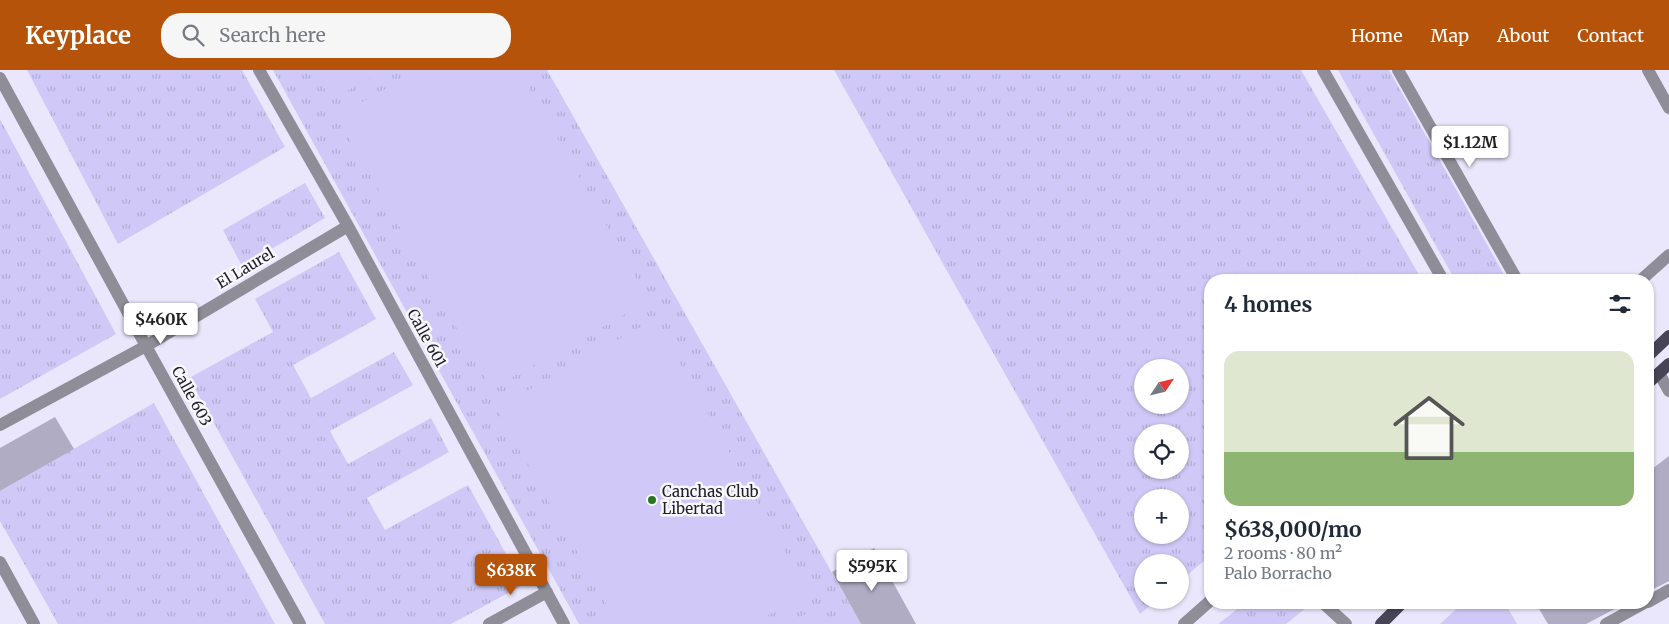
<!DOCTYPE html>
<meta charset="utf-8">
<style>
body{margin:0;font-family:Merriweather,serif;background:#f6f6f7;color:#1f2937;height:100vh;display:flex;flex-direction:column;font-size:19px;white-space:nowrap}
*{box-sizing:border-box;margin:0}
p{font-size:16px;color:#747a83}
.icon{flex:none;width:28px;height:28px;fill:none;stroke:currentColor;stroke-width:2;stroke-linecap:round;stroke-linejoin:round}
.map{position:relative;flex:1;overflow:hidden}
.sheet{position:absolute;left:1204px;top:204px;width:450px;height:335px;display:flex;flex-direction:column;background:#fff;border-radius:20px;box-shadow:0 1px 4px #0004}
.sheet>*{flex:none}
.needle{width:32px;rotate:55deg}
.buttons{position:absolute;left:1134px;top:289px;display:grid;gap:10px}
.buttons a{display:grid;place-items:center;width:55px;height:55px;border-radius:50%;background:#fff;box-shadow:0 1px 4px #0004;font-size:25px}
.price{position:absolute;translate:-50% -42px;padding:0 11px;border-radius:5px;background:#fff;color:#222;font-size:16px;line-height:32px;filter:drop-shadow(0 1px 2px #0008)}
.price::after{content:'';position:absolute;left:50%;top:30px;width:15px;height:11px;margin-left:-8px;background:inherit;clip-path:polygon(0 0,100% 0,50% 100%)}
.price.on{background:#b45309;color:#fff}
ul{padding:0;list-style:none}
li{display:grid;align-content:center;gap:10px;height:265px;padding:0 20px}
li+li{border-top:1px solid #e0e1e3}
li span{display:grid;place-items:center;height:155px;border-radius:15px;color:#555}
li>.icon{margin-inline-start:auto}
span .icon{width:90px;height:90px;fill:#fffc;stroke-width:1}
li b{font-size:21px}
h2{display:flex;justify-content:space-between;align-items:center;height:60px;padding:0 20px;font-size:21px}
header{display:flex;align-items:center;gap:30px;box-sizing:border-box;height:70px;padding:0 25px;background:#b45309;color:#fff}
header strong{font-size:24px}
nav{display:flex;gap:28px;margin-inline-start:auto;font-size:18px}
.search{width:350px;height:45px;background:#f6f6f7;display:flex;align-items:center;gap:12px;box-sizing:border-box;padding:0 18px;border-radius:20px;color:#747a83;font-size:19px}
.map>svg:first-child{display:block}
</style>
<header>
<strong>Keyplace</strong>
<div class="search"><svg class="icon" aria-label="search" viewBox="0 0 24 24"><circle cx="10" cy="10" r="6"/><path d="M15 15l6 6"/></svg>Search here</div>
<nav><a>Home</a><a>Map</a><a>About</a><a>Contact</a></nav>
</header>
<div class="map">
<svg width="1669" height="554" viewBox="0 0 1669 554">
<defs>
<pattern id="grass-tufts" width="24" height="20" patternUnits="userSpaceOnUse" patternTransform="scale(1.25)"><rect width="24" height="20" fill="#d0c9f7"/><path d="M3 7l-1-3M5 7V3M7 7l1-3M15 17l-1-3M17 17v-4M19 17l1-3" fill="none" stroke="#b2acd4"/></pattern>
</defs>
<rect width="100%" height="100%" fill="#eae7fc"/>
<path fill="url(#grass-tufts)" fill-rule="evenodd" d="M 27,0 L 242,0 L 285,77 L 118,174 Z
M 273,0 L 547,0 L 861,554 L 579,554 Z
M 834,0 L 1301,0 L 1422,210 L 1210,210 L 1210,486 L 1180,511 L 1180,492 L 1142,492 L 1142,530 L 1157,530 L 1140,544 ZM 1142,298 L 1180,298 L 1180,335 L 1142,335 ZM 1142,362 L 1180,362 L 1180,400 L 1142,400 ZM 1142,428 L 1180,428 L 1180,465 L 1142,465 Z
M 1338,0 L 1389,0 L 1507,210 L 1455,210 Z
M 0,49 L 116,264 L 0,329 Z
M 305,113 L 325,148 L 242,196 L 223,160 Z
M 339,182 L 376,249 L 293,295 L 311,328 L 394,282 L 413,315 L 330,361 L 348,394 L 431,348 L 449,382 L 367,428 L 385,460 L 468,415 L 523,515 L 451,554 L 325,554 L 189,308 L 273,262 L 255,229 Z
M 154,333 L 275,554 L 58,554 L 0,451 L 0,421 Z
M 1245,533 L 1300,533 L 1306,538 L 1286,554 L 1218,554 Z"/>
<path fill="#d0c9f7" d="M 314,0 L 384,0 L 331,30 Z
M 419,0 L 519,0 L 649,231 L 491,319 L 337,46 Z
M 655,249 L 808,523 L 752,554 L 618,554 L 496,338 Z
M 1464,532 L 1505,533 L 1517,554 L 1440,554 Z
M 816,538 L 825,554 L 788,554 Z"/>
<path fill="#afacc4" d="M 55,347 L 74,379 L 0,421 L 0,378 Z
M 1669,386 L 1669,511 L 1648,522 L 1648,402 Z
M 874,478 L 916,554 L 861,554 L 832,502 Z
M 1535,532 L 1628,532 L 1586,554 L 1548,554 Z"/>
<g fill="none" stroke-linecap="round" stroke-linejoin="round">
<path stroke="#8f8e98" stroke-width="12" d="M 259,0 L 348,156 L 564,554
M 1323,0 L 1443,210
M 1398,0 L 1517,210
M 1648,0 L 1669,38
M 0,8 L 146,276 L 300,554
M 1641,210 L 1669,185
M 1659,303 L 1669,321
M 0,355 L 146,276 L 348,156
M 0,492 L 34,554
M 1322,532 L 1346,554
M 1648,532 L 1669,520
M 489,554 L 547,522
M 1184,554 L 1210,531
M 1606,554 L 1646,532"/>
<path stroke="#464455" stroke-width="12" d="M 1648,286 L 1669,266
M 1648,313 L 1669,294
M 1381,554 L 1403,532"/>
</g>
<circle fill="#27761f" stroke="#f7f7fc" stroke-width="2" cx="652" cy="430" r="5"/>
<g text-anchor="middle" dominant-baseline="central" stroke-width="5" stroke-linejoin="round" paint-order="stroke">
<g font-size="15" fill="#212029" stroke="#f7f7fc">
<text transform="translate(245 198) rotate(-31)">El Laurel</text>
<text transform="translate(427 268) rotate(61)">Calle 601</text>
<text transform="translate(192 326) rotate(61)">Calle 603</text>
</g>
<g font-size="15" fill="#212029" stroke="#f7f7fc" text-anchor="start">
<text x="662" y="421">Canchas Club<tspan x="662" dy="17">Libertad</tspan></text>
</g>
</g>
</svg>
<div class="buttons">
<a><svg class="needle" viewBox="-14 -14 28 28"><path d="M0-13l5 13h-10z" fill="#e53935"/><path d="M0 13l5-13h-10z" fill="#747a83"/></svg></a>
<a><svg class="icon" aria-label="locate" viewBox="0 0 24 24"><circle cx="12" cy="12" r="6"/><path d="M12 2v4M12 18v4M2 12h4M18 12h4"/></svg></a>
<a>+</a>
<a>−</a>
</div>
<b class="price" style="left:1470px;top:98px">$1.12M</b>
<b class="price" style="left:161px;top:275px">$460K</b>
<b class="price" style="left:872px;top:522px">$595K</b>
<b class="price on" style="left:511px;top:526px">$638K</b>
<section class="sheet">
<h2>4 homes<svg class="icon" aria-label="filters" viewBox="0 0 24 24"><path d="M4 7h16M4 17h16"/><circle cx="9" cy="7" r="2"/><circle cx="15" cy="17" r="2"/></svg></h2>
<ul>
<li><span style="background:linear-gradient(#dfe7d0 65%,#8fb573 0)"><svg class="icon" aria-label="home" viewBox="0 0 24 24"><path d="M3 11l9-7 9 7M6 9v11h12V9"/></svg></span><div><b>$638,000/mo</b><p>2 rooms · 80 m²</p><p>Palo Borracho</p></div></li>
</ul>
</section>
</div>
